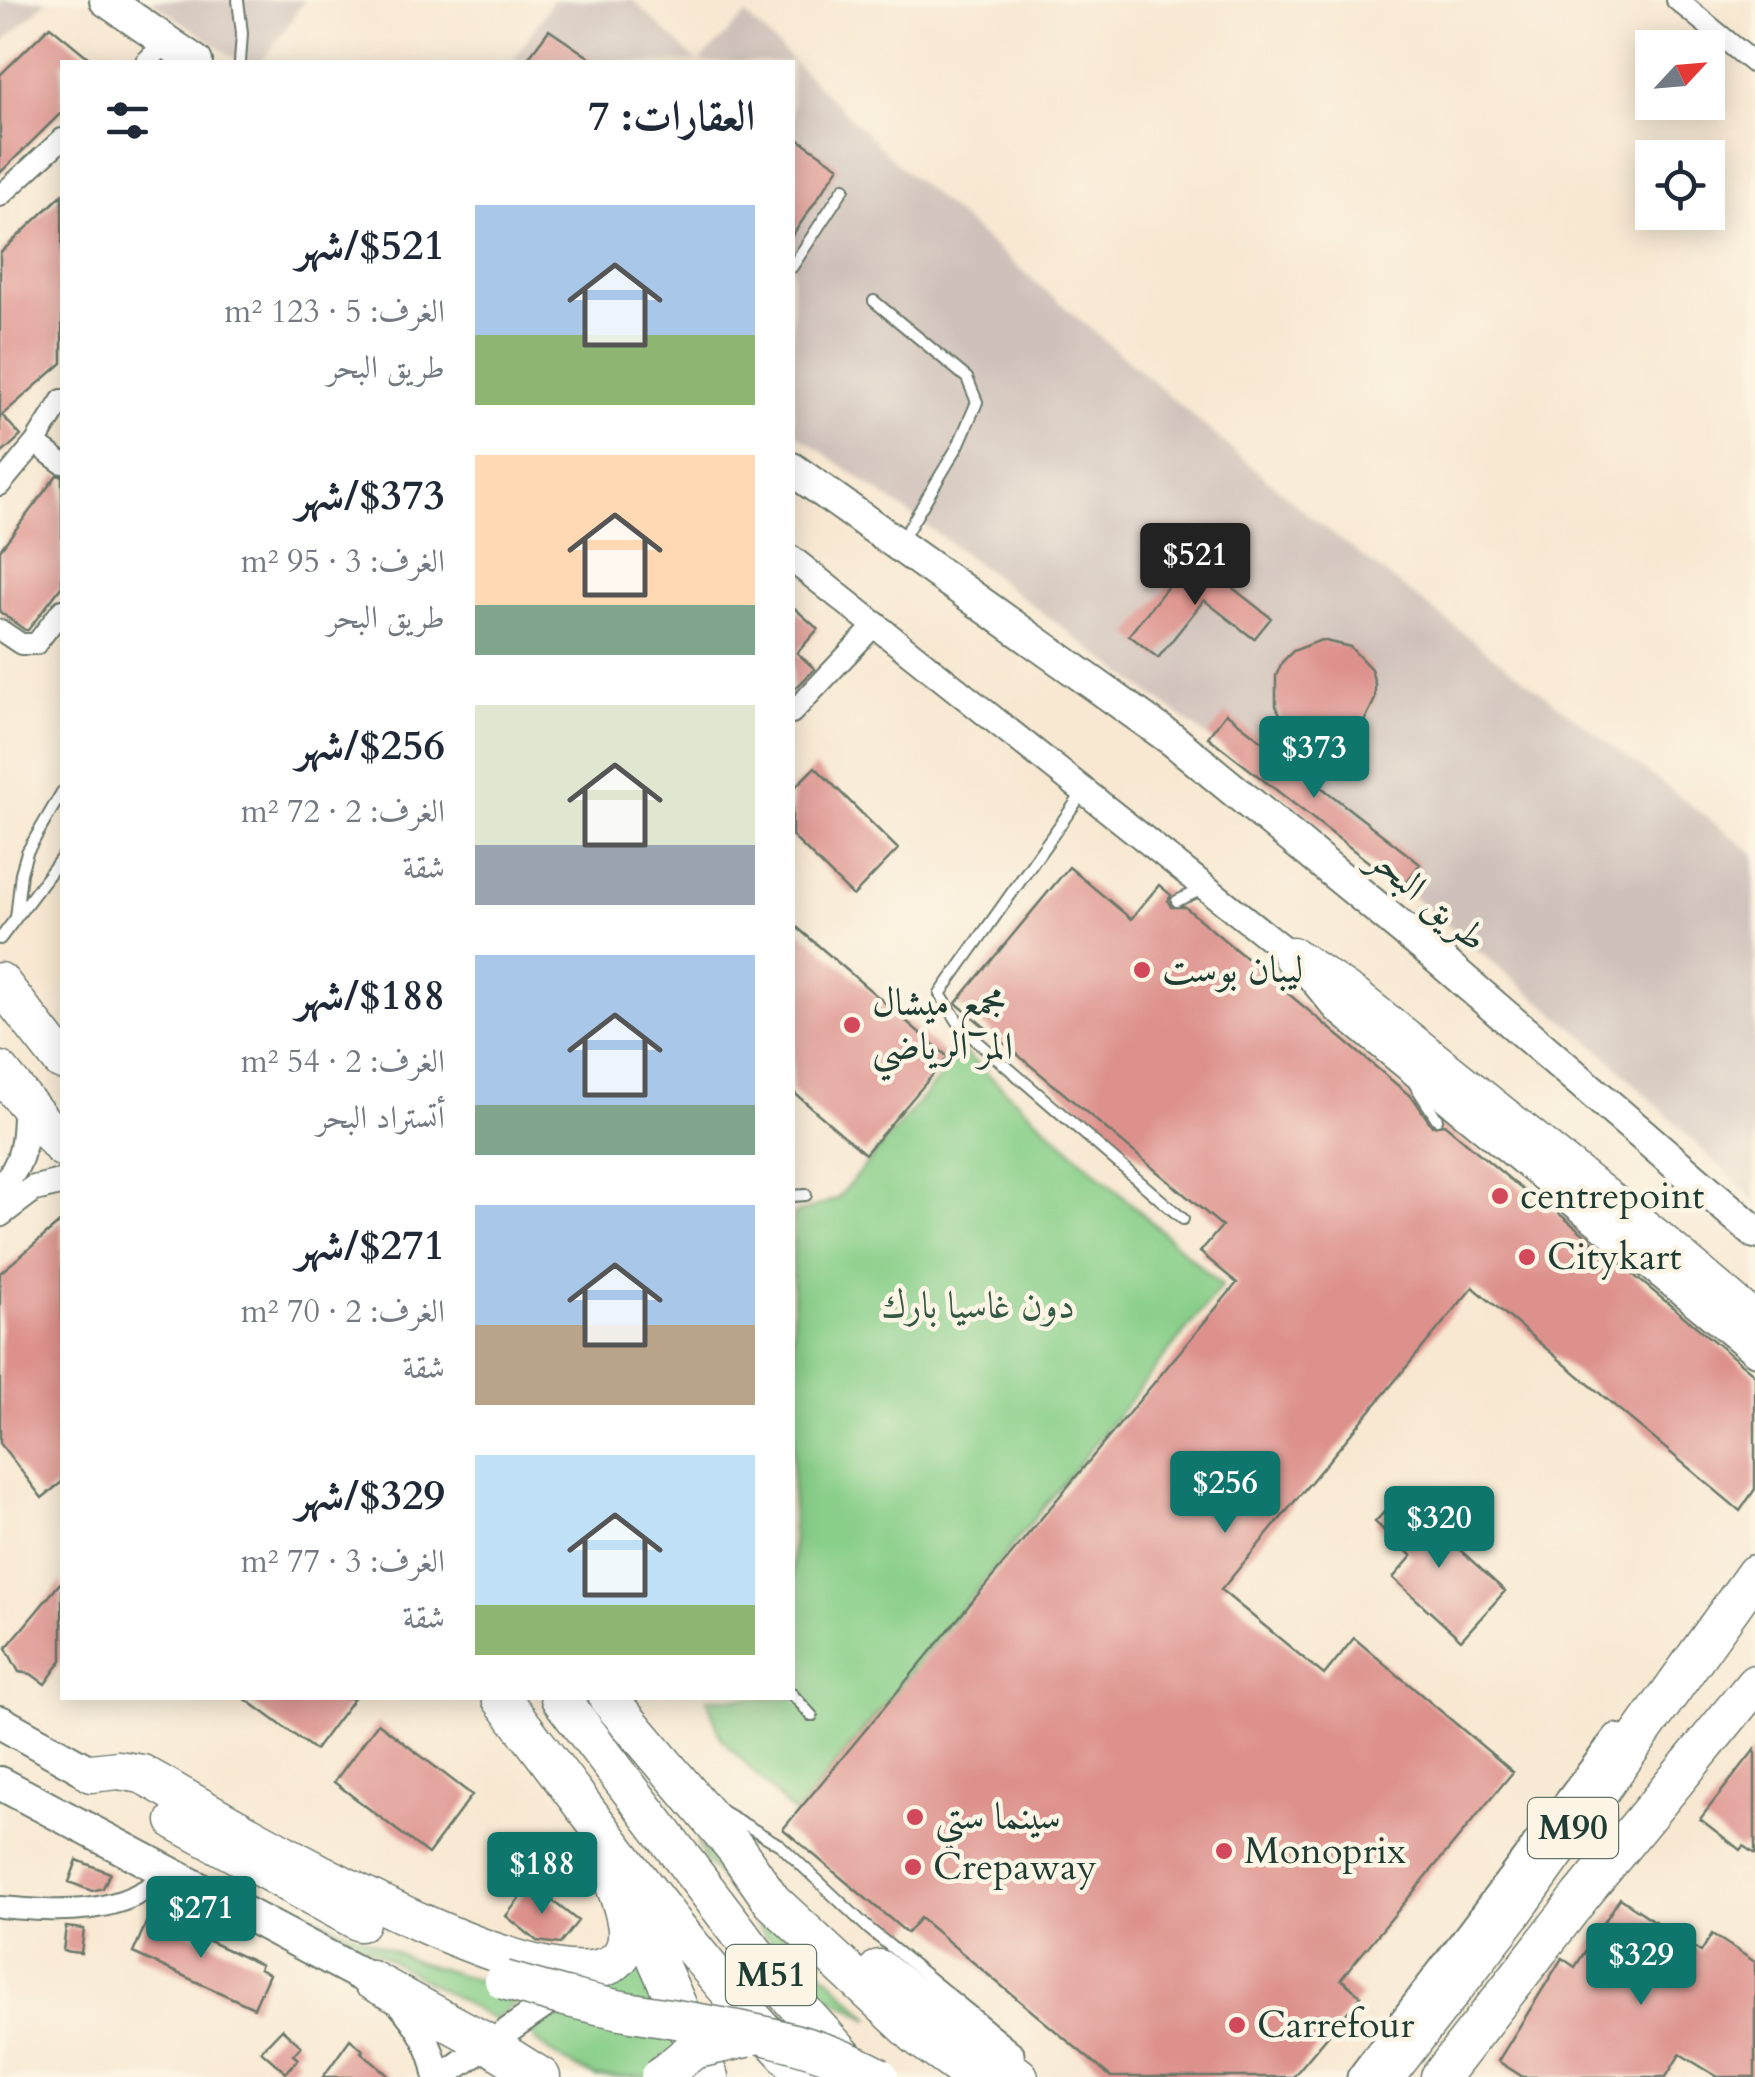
<!DOCTYPE html>
<html lang="ar">
<meta charset="utf-8">
<style>
body{margin:0;font-family:Cardo,Amiri,serif;background:#f2f2f3;color:#1f2937;direction:rtl;height:100vh;display:flex;flex-direction:column;font-size:38px;white-space:nowrap}
*{box-sizing:border-box;margin:0}
p{font-size:32px;color:#747a83}
.icon{flex:none;width:55px;height:55px;fill:none;stroke:currentColor;stroke-width:2;stroke-linecap:round;stroke-linejoin:round}
.map{position:relative;flex:1;overflow:hidden;direction:ltr}
.drawer{position:absolute;left:60px;top:60px;width:735px;height:1640px;display:flex;flex-direction:column;background:#fff;border-radius:0px;box-shadow:0 5px 25px #0003;direction:rtl}
.drawer>*{flex:none}
.needle{width:65px;rotate:64deg}
.tools{position:absolute;left:1635px;top:30px;display:grid;gap:20px}
.tools a{display:grid;place-items:center;width:90px;height:90px;border-radius:0px;background:#fff;box-shadow:0 5px 25px #0003;font-size:50px}
.price{position:absolute;translate:-50% -85px;padding:0 22px;border-radius:10px;background:#0f766e;color:#fff;font-size:32px;line-height:65px;filter:drop-shadow(0 2px 5px #0008)}
.price::after{content:'';position:absolute;left:50%;top:60px;width:30px;height:22px;margin-left:-15px;background:inherit;clip-path:polygon(0 0,100% 0,50% 100%)}
.price.active{background:#222;color:#fff}
ul{padding:0;list-style:none}
li{display:flex;align-items:center;gap:30px;height:250px;padding:0 40px}
li span{display:grid;place-items:center;flex:none;width:280px;height:200px;border-radius:0px;color:#555}
li>.icon{margin-inline-start:auto}
span .icon{width:120px;height:120px;fill:#fffc;stroke-width:1}
li b{font-size:42px}
h2{display:flex;justify-content:space-between;align-items:center;height:120px;padding:0 40px;font-size:42px}
.map>svg:first-child{display:block}
</style>
<div class="map">
<svg width="1755" height="2077" viewBox="0 0 1755 2077">
<rect width="100%" height="100%" fill="#fcf5e5"/>
<filter id="ink" filterUnits="userSpaceOnUse"><feTurbulence type="fractalNoise" baseFrequency=".01" numOctaves="2"/><feDisplacementMap in="SourceGraphic" scale="20" xChannelSelector="R" yChannelSelector="G"/><feConvolveMatrix kernelMatrix="1 2 1 2 8 2 1 2 1" color-interpolation-filters="sRGB"/></filter>
<filter id="wash" filterUnits="userSpaceOnUse"><feTurbulence type="fractalNoise" baseFrequency=".0048" numOctaves="4" result="noise"/><feDisplacementMap in="SourceGraphic" scale="40" xChannelSelector="R" yChannelSelector="G"/><feGaussianBlur stdDeviation="2.25" result="paint"/><feColorMatrix in="noise" values="0 0 0 0 0 0 0 0 0 0 0 0 0 0 0 0 0 1.4 0 .05"/><feComposite in="paint" operator="in"/></filter>
<g filter="url(#wash)">
<rect width="100%" height="100%" fill="#f8e8d2"/>
<path fill="#cfc1ba" d="M 0,0 L 48,0 L 0,45 Z
M 150,0 L 305,0 L 262,62 L 240,62 Z
M 553,0 L 633,0 L 697,62 L 512,62 Z
M 746,15 L 898,165 L 1322,526 L 1755,854 L 1755,1201 L 1599,1049 L 1402,888 L 1208,737 L 935,532 L 793,431 L 792,62 L 699,62 Z"/>
<path fill="#89cf8a" stroke="#54865f" stroke-width="2.5" d="M 962,1051 L 1222,1286 L 795,1815 L 721,1738 L 707,1698 L 792,1698 L 793,1215 L 837,1199 Z
M 697,1842 L 764,1914 L 871,2019 L 822,1993 L 795,1972 L 704,1859 Z
M 306,1912 L 415,1961 L 525,1995 L 494,2020 Z
M 636,1943 L 693,2077 L 596,2077 L 565,2062 L 535,2040 L 533,2028 Z"/>
<g id="blocks">
<path fill="#dd918c" d="M 50,26 L 94,62 L 62,62 L 62,112 L 0,173 L 0,75 Z
M 549,30 L 596,62 L 525,62 Z
M 792,135 L 839,167 L 792,236 Z
M 62,195 L 62,363 L 2,415 L 21,436 L 0,455 L 0,253 Z
M 57,475 L 62,476 L 62,586 L 28,630 L 25,630 L 0,612 L 0,550 Z
M 1192,556 L 1271,618 L 1254,639 L 1204,600 L 1158,658 L 1129,635 Z
M 792,606 L 818,629 L 797,653 L 815,669 L 792,692 Z
M 1321,640 L 1350,647 L 1371,669 L 1375,684 L 1375,699 L 1362,726 L 1336,741 L 1321,742 L 1290,735 L 1276,706 L 1276,676 L 1282,662 L 1293,651 Z
M 1226,713 L 1420,864 L 1402,888 L 1208,737 Z
M 815,767 L 898,849 L 853,896 L 792,836 L 792,790 Z
M 1069,867 L 1131,919 L 1159,885 L 1171,895 L 1168,901 L 1171,907 L 1185,907 L 1414,1099 L 1432,1126 L 1444,1124 L 1548,1211 L 1551,1207 L 1755,1375 L 1755,1489 L 1740,1511 L 1473,1287 L 1221,1590 L 1324,1675 L 1354,1638 L 1513,1772 L 1341,1979 L 1361,1996 L 1293,2077 L 1111,2077 L 920,1918 L 907,1933 L 783,1829 L 1237,1283 L 1200,1252 L 1222,1226 L 956,1003 Z
M 792,923 L 948,1057 L 865,1154 L 792,1091 Z
M 62,1221 L 62,1482 L 42,1498 L 0,1443 L 0,1273 Z
M 1400,1495 L 1505,1591 L 1461,1640 L 1393,1578 L 1412,1556 L 1375,1522 Z
M 62,1581 L 62,1660 L 45,1684 L 31,1674 L 19,1672 L 6,1648 Z
M 244,1698 L 354,1698 L 315,1750 Z
M 378,1723 L 472,1795 L 428,1854 L 334,1782 Z
M 1755,1749 L 1755,1854 L 1743,1846 L 1740,1850 L 1700,1819 Z
M 77,1860 L 110,1873 L 103,1888 L 92,1891 L 69,1882 Z
M 531,1884 L 578,1921 L 560,1944 L 537,1941 L 506,1916 Z
M 1620,1898 L 1701,1952 L 1712,1934 L 1755,1962 L 1755,2077 L 1718,2077 L 1680,2054 L 1666,2077 L 1523,2077 L 1498,2061 L 1562,1958 L 1575,1967 Z
M 150,1914 L 261,1965 L 259,1969 L 269,1974 L 254,2008 L 133,1953 Z
M 66,1927 L 84,1929 L 81,1953 L 63,1951 Z
M 282,2029 L 301,2046 L 293,2055 L 298,2059 L 286,2073 L 261,2051 Z
M 350,2039 L 363,2050 L 361,2052 L 390,2077 L 323,2077 Z"/>
</g>
</g>
<g filter="url(#ink)">
<use href="#blocks" fill-opacity="0" stroke="#6b796b" stroke-width="2.5"/>
<g fill="none" stroke-linecap="round" stroke-linejoin="round">
<g stroke="#6b796b" stroke-width="14">
<path id="service" d="M 238,0 L 242,33 L 240,62
M 792,267 L 844,188
M 874,301 L 967,378 L 977,402 L 958,446 L 900,543
M 1084,791 L 940,994 L 962,1028 L 1183,1219
M 1177,901 L 1203,889
M 16,918 L 21,873 L 27,852 L 62,792
M 0,939 L 62,857
M 1415,1085 L 1437,1119
M 792,1196 L 806,1195
M 792,1694 L 812,1716
M 722,1811 L 780,1845 L 869,1929 L 1018,2050 L 1020,2066"/>
</g>
<g stroke="#6b796b" stroke-width="24">
<path id="minor" d="M 1677,0 L 1755,64
M 146,62 L 167,42
M 0,196 L 62,139
M 35,443 L 62,463
M 0,485 L 35,443 L 62,400
M 0,630 L 21,644 L 36,644 L 62,610
M 792,713 L 877,623
M 0,1907 C 59,1912 122,1917 168,1873"/>
</g>
<g stroke="#6b796b" stroke-width="29">
<path id="tertiary" d="M 792,559 L 1292,956 L 1336,1009 L 1755,1353
M 0,1186 C 26,1165 25,1134 26,1102
M 0,1214 L 33,1189 L 62,1182
M 398,2002 C 418,2023 433,2048 437,2077
M 441,2077 L 564,1992
M 1360,2077 L 1616,1737"/>
</g>
<g stroke="#6b796b" stroke-width="36">
<path id="trunk" d="M 106,0 L 196,62
M 792,469 L 1173,740 L 1432,953 L 1755,1232
M 0,1722 L 91,1773
M 0,1783 L 371,1980"/>
</g>
<g stroke="#6b796b" stroke-width="41">
<path id="motorway" d="M 1292,956 L 1355,998 L 1657,1239 L 1755,1322
M 0,982 L 62,1061
M 0,1071 L 62,1147
M 501,1698 C 601,1826 693,1962 808,2077
M 560,1698 L 779,1985 L 855,2069
M 608,1698 L 736,1849 L 772,1901 L 917,2036 L 974,2077
M 91,1773 L 118,1770 L 142,1774 C 203,1807 581,2040 624,1950 C 636,1924 609,1873 600,1848
M 176,1821 L 360,1922
M 631,1901 L 709,2077
M 879,1969 L 1019,2077
M 371,1980 L 487,2043 L 541,2077
M 1385,2077 L 1514,1911 L 1755,1574
M 1440,2077 L 1581,1896 L 1755,1684"/>
</g>
<use href="#service" stroke="#fff" stroke-width="10"/>
<use href="#minor" stroke="#fff" stroke-width="20"/>
<use href="#tertiary" stroke="#fff" stroke-width="25"/>
<use href="#trunk" stroke="#fff" stroke-width="32"/>
<use href="#motorway" stroke="#fff" stroke-width="38"/>
<g stroke="#6b796b" stroke-width="41" stroke-linecap="butt">
<path id="motorway-bridge" d="M 504,1980 C 546,1992 588,2004 632,2012 C 711,2025 809,2037 879,2077
M 660,2077 L 693,2050 L 746,2038"/>
</g>
<use href="#motorway-bridge" stroke="#fff" stroke-width="38"/>
</g>
</g>
<g fill="#d1495b" stroke="#fcf5e5" stroke-width="4">
<circle cx="1142" cy="970" r="10"/>
<circle cx="852" cy="1025" r="10"/>
<circle cx="1500" cy="1196" r="10"/>
<circle cx="1527" cy="1257" r="10"/>
<circle cx="915" cy="1817" r="10"/>
<circle cx="1224" cy="1851" r="10"/>
<circle cx="913" cy="1867" r="10"/>
<circle cx="1237" cy="2025" r="10"/>
</g>
<g text-anchor="middle" dominant-baseline="central" stroke-width="9" stroke-linejoin="round" paint-order="stroke">
<g fill="#fcf5e5" stroke="#617469" stroke-width="2.5">
<rect x="1528" y="1798" width="90" height="60" rx="8"/>
<rect x="726" y="1945" width="90" height="60" rx="8"/>
</g>
<g font-size="35" font-weight="bold" fill="#1f3d34">
<text x="1573" y="1828">M90</text>
<text x="771" y="1975">M51</text>
</g>
<g font-size="38" fill="#1f3d34" stroke="#fcf5e5">
<text transform="translate(1428 899) rotate(40)">طريق البحر</text>
</g>
<g font-size="38" fill="#1f3d34" stroke="#fcf5e5" text-anchor="start">
<text x="1162" y="970">ليبان بوست</text>
<text x="872" y="1003">مجمع ميشال<tspan x="872" dy="44">المر الرياضي</tspan></text>
<text x="1520" y="1196">centrepoint</text>
<text x="1547" y="1257">Citykart</text>
<text x="935" y="1817">سينما ستي</text>
<text x="1244" y="1851">Monoprix</text>
<text x="933" y="1867">Crepaway</text>
<text x="1257" y="2025">Carrefour</text>
</g>
<g font-size="38" fill="#345a45" stroke="#fcf5e5">
<text x="978" y="1306">دون غاسيا بارك</text>
</g>
</g>
</svg>
<div class="tools">
<a><svg class="needle" viewBox="-14 -14 28 28"><path d="M0-13l5 13h-10z" fill="#e53935"/><path d="M0 13l5-13h-10z" fill="#747a83"/></svg></a>
<a><svg class="icon" aria-label="locate" viewBox="0 0 24 24"><circle cx="12" cy="12" r="6"/><path d="M12 2v4M12 18v4M2 12h4M18 12h4"/></svg></a>
</div>
<b class="price active" style="left:1195px;top:608px">$521</b>
<b class="price" style="left:1314px;top:801px">$373</b>
<b class="price" style="left:1225px;top:1536px">$256</b>
<b class="price" style="left:1439px;top:1571px">$320</b>
<b class="price" style="left:542px;top:1917px">$188</b>
<b class="price" style="left:201px;top:1961px">$271</b>
<b class="price" style="left:1641px;top:2008px">$329</b>
<section class="drawer">
<h2>العقارات: 7<svg class="icon" aria-label="filters" viewBox="0 0 24 24"><path d="M4 7h16M4 17h16"/><circle cx="9" cy="7" r="2"/><circle cx="15" cy="17" r="2"/></svg></h2>
<ul>
<li><span style="background:linear-gradient(#a9c7e8 65%,#8fb573 0)"><svg class="icon" aria-label="home" viewBox="0 0 24 24"><path d="M3 11l9-7 9 7M6 9v11h12V9"/></svg></span><div><b>$521/شهر</b><p>الغرف: 5 · 123 m²</p><p>طريق البحر</p></div></li>
<li><span style="background:linear-gradient(#ffd9b3 75%,#7fa58c 0)"><svg class="icon" aria-label="home" viewBox="0 0 24 24"><path d="M3 11l9-7 9 7M6 9v11h12V9"/></svg></span><div><b>$373/شهر</b><p>الغرف: 3 · 95 m²</p><p>طريق البحر</p></div></li>
<li><span style="background:linear-gradient(#dfe7d0 70%,#9aa5b1 0)"><svg class="icon" aria-label="home" viewBox="0 0 24 24"><path d="M3 11l9-7 9 7M6 9v11h12V9"/></svg></span><div><b>$256/شهر</b><p>الغرف: 2 · 72 m²</p><p>شقة</p></div></li>
<li><span style="background:linear-gradient(#a9c7e8 75%,#7fa58c 0)"><svg class="icon" aria-label="home" viewBox="0 0 24 24"><path d="M3 11l9-7 9 7M6 9v11h12V9"/></svg></span><div><b>$188/شهر</b><p>الغرف: 2 · 54 m²</p><p>أتستراد البحر</p></div></li>
<li><span style="background:linear-gradient(#a9c7e8 60%,#b9a48a 0)"><svg class="icon" aria-label="home" viewBox="0 0 24 24"><path d="M3 11l9-7 9 7M6 9v11h12V9"/></svg></span><div><b>$271/شهر</b><p>الغرف: 2 · 70 m²</p><p>شقة</p></div></li>
<li><span style="background:linear-gradient(#bfe0f5 75%,#8fb573 0)"><svg class="icon" aria-label="home" viewBox="0 0 24 24"><path d="M3 11l9-7 9 7M6 9v11h12V9"/></svg></span><div><b>$329/شهر</b><p>الغرف: 3 · 77 m²</p><p>شقة</p></div></li>
</ul>
</section>
</div>
